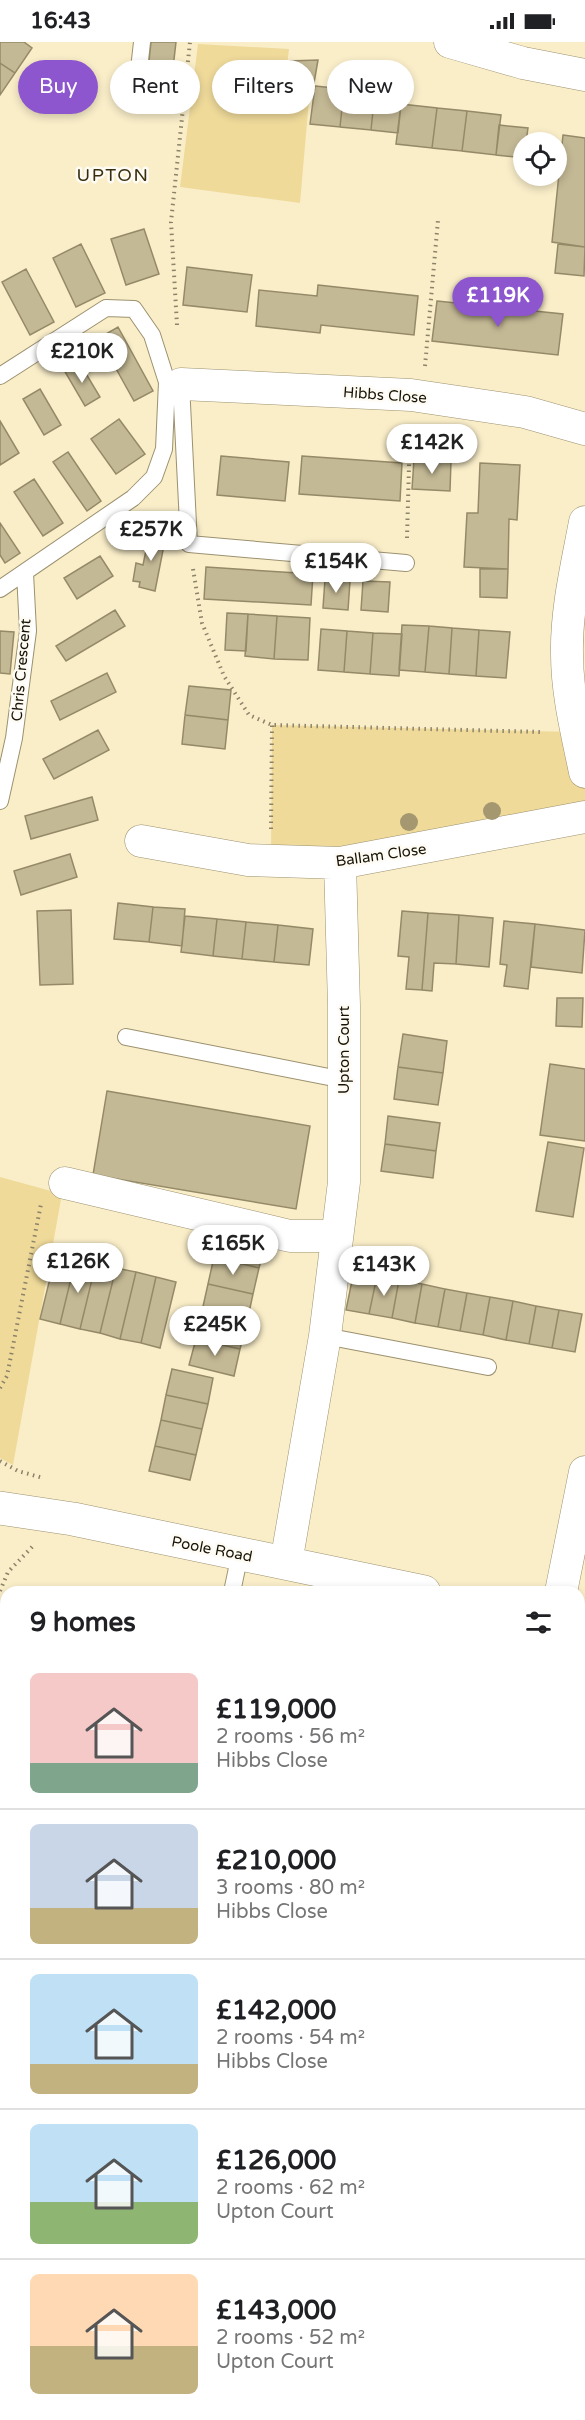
<!DOCTYPE html>
<meta charset="utf-8">
<style>
body{margin:0;font-family:"Varela Round",sans-serif;background:#f6f6f6;color:#202124;height:100vh;display:flex;flex-direction:column;font-size:22px;white-space:nowrap}
*{box-sizing:border-box;margin:0}
p{font-size:20px;color:#757577}
.icon{flex:none;width:33px;height:33px;fill:none;stroke:currentColor;stroke-width:2;stroke-linecap:round;stroke-linejoin:round}
.map{position:relative;flex:1;overflow:hidden}
.panel{position:absolute;left:0px;top:1544px;width:585px;height:836px;display:flex;flex-direction:column;background:#fff;border-radius:18px 18px 0 0;box-shadow:0 3px 9px #0003}
.panel>*{flex:none}
.banner{position:absolute;left:18px;top:18px;width:549px;height:54px;display:flex;gap:12px}
.tools{position:absolute;left:513px;top:90px;display:grid;gap:12px}
.tools a{display:grid;place-items:center;width:54px;height:54px;border-radius:50%;background:#fff;box-shadow:0 3px 9px #0003;font-size:30px}
.price{position:absolute;translate:-50% -51px;padding:0 14px;border-radius:21px;background:#fff;color:#222;font-size:20px;line-height:39px;filter:drop-shadow(0 2px 3px #0008)}
.price::after{content:'';position:absolute;left:50%;top:36px;width:18px;height:14px;margin-left:-9px;background:inherit;clip-path:polygon(0 0,100% 0,50% 100%)}
.price.active{background:#8d56ce;color:#fff}
ul{padding:0;list-style:none}
li{display:flex;align-items:center;gap:18px;height:150px;padding:0 30px}
li+li{border-top:2px solid #e0e0e0}
li span{display:grid;place-items:center;flex:none;width:168px;height:120px;border-radius:9px;color:#555}
li>.icon{margin-inline-start:auto}
span .icon{width:72px;height:72px;fill:#fffc;stroke-width:1}
li b{font-size:26px}
h2{display:flex;justify-content:space-between;align-items:center;height:72px;padding:0 30px;font-size:26px}
.pill{padding:0 21px;border-radius:27px;background:#fff;box-shadow:0 3px 9px #0003;font-size:21px;line-height:54px}
.pill.active{background:#8d56ce;color:#fff}
.status{display:flex;justify-content:space-between;align-items:center;height:42px;padding:0 30px;background:#fff;direction:ltr}
.status svg{height:16px;fill:currentColor}
.map>svg:first-child{display:block}
</style>
<div class="status"><b>16:43</b><svg viewBox="0 0 49 12"><path d="M0 12V9h3v3zM5 12V6h3v6zM10 12V3h3v9zM15 12V0h3v12zM26 1h20v11H26zM47 4h2v5h-2z"/></svg></div>
<div class="map">
<svg width="585" height="2378" viewBox="0 0 585 2378">
<rect width="100%" height="100%" fill="#faeec9"/>
<path fill="#f1e2b6" d="M 0,2103 L 6,2113 L 6,2373 L 169,2373 L 158,2378 L 0,2378 Z"/>
<path fill="#efda9a" d="M 198,2 L 289,7 L 283,55 L 309,58 L 300,161 L 180,145 Z
M 272,683 L 577,690 L 585,730 L 585,775 L 271,818 Z
M 0,1135 L 62,1152 L 13,1423 L 0,1416 Z"/>
<path fill="#c4b995" stroke="#958a68" stroke-width="1.5" d="M 0,0 L 24,0 L 32,6 L 15,31 L 0,21 Z
M 151,0 L 176,0 L 169,61 L 145,58 Z
M 318,18 L 314,41 L 287,42 L 288,19 Z
M 0,21 L 15,31 L 0,53 Z
M 315,44 L 344,47 L 340,85 L 310,82 Z
M 344,47 L 375,50 L 371,88 L 340,85 Z
M 375,50 L 402,54 L 398,91 L 371,88 Z
M 401,62 L 437,66 L 432,106 L 396,102 Z
M 437,66 L 467,69 L 462,109 L 432,106 Z
M 467,69 L 501,73 L 496,113 L 462,109 Z
M 499,83 L 528,86 L 526,100 L 524,100 L 524,116 L 496,113 Z
M 563,93 L 585,96 L 585,205 L 552,200 Z
M 144,187 L 159,232 L 126,243 L 111,197 Z
M 81,202 L 105,251 L 76,265 L 53,216 Z
M 558,202 L 585,205 L 584,234 L 555,231 Z
M 187,225 L 252,233 L 247,270 L 183,263 Z
M 26,227 L 54,280 L 30,293 L 2,240 Z
M 318,243 L 418,254 L 414,293 L 321,283 L 320,291 L 256,284 L 259,248 L 317,254 Z
M 437,259 L 563,272 L 558,313 L 432,299 Z
M 118,285 L 153,349 L 134,359 L 99,296 Z
M 79,320 L 100,355 L 85,364 L 64,328 Z
M 40,347 L 61,383 L 44,393 L 23,357 Z
M 119,377 L 145,412 L 116,432 L 91,397 Z
M 0,379 L 19,411 L 0,423 Z
M 68,410 L 101,459 L 87,469 L 53,420 Z
M 221,414 L 289,420 L 285,459 L 217,453 Z
M 302,414 L 402,421 L 400,459 L 299,452 Z
M 414,417 L 451,419 L 450,449 L 412,447 Z
M 480,421 L 520,423 L 517,478 L 509,477 L 508,527 L 464,525 L 467,471 L 478,471 Z
M 34,437 L 63,481 L 43,494 L 14,450 Z
M 0,481 L 20,511 L 5,521 L 0,513 Z
M 150,489 L 166,493 L 155,549 L 139,545 L 140,540 L 133,539 L 136,521 L 143,523 Z
M 100,514 L 113,534 L 77,557 L 64,536 Z
M 206,525 L 313,532 L 311,563 L 204,557 Z
M 480,527 L 508,527 L 507,556 L 480,555 Z
M 325,537 L 350,539 L 348,568 L 323,566 Z
M 363,539 L 390,540 L 388,570 L 361,568 Z
M 115,568 L 125,584 L 66,619 L 56,604 Z
M 227,571 L 248,572 L 246,609 L 225,608 Z
M 248,572 L 277,574 L 274,617 L 245,614 Z
M 277,574 L 310,576 L 308,618 L 274,617 Z
M 402,583 L 429,584 L 425,630 L 399,628 Z
M 429,584 L 452,586 L 449,632 L 425,630 Z
M 452,586 L 479,588 L 476,634 L 449,632 Z
M 321,587 L 347,589 L 344,630 L 318,628 Z
M 479,588 L 510,590 L 506,636 L 476,634 Z
M 0,589 L 14,590 L 10,632 L 0,631 Z
M 347,589 L 373,591 L 370,632 L 344,630 Z
M 373,591 L 402,592 L 399,634 L 370,632 Z
M 107,631 L 116,650 L 60,678 L 51,659 Z
M 189,644 L 231,648 L 228,678 L 185,673 Z
M 185,673 L 228,678 L 225,707 L 182,702 Z
M 98,688 L 109,708 L 54,737 L 43,717 Z
M 92,755 L 98,778 L 31,797 L 25,774 Z
M 70,812 L 77,835 L 21,853 L 14,829 Z
M 118,861 L 153,865 L 149,900 L 114,897 Z
M 153,865 L 185,867 L 182,904 L 149,900 Z
M 71,868 L 73,942 L 40,943 L 37,869 Z
M 402,869 L 428,871 L 422,948 L 406,947 L 409,915 L 398,914 Z
M 428,871 L 459,873 L 456,922 L 434,921 L 432,949 L 422,948 Z
M 459,873 L 493,876 L 489,925 L 456,922 Z
M 185,874 L 217,877 L 213,914 L 181,910 Z
M 217,877 L 246,880 L 242,917 L 213,914 Z
M 504,879 L 535,882 L 528,947 L 504,944 L 507,923 L 500,922 Z
M 246,880 L 278,883 L 274,920 L 242,917 Z
M 535,882 L 585,888 L 582,931 L 531,925 Z
M 278,883 L 313,887 L 309,923 L 274,920 Z
M 557,956 L 583,956 L 582,985 L 556,984 Z
M 403,992 L 447,999 L 443,1031 L 398,1025 Z
M 550,1022 L 585,1027 L 585,1099 L 540,1093 Z
M 398,1025 L 443,1031 L 438,1063 L 394,1057 Z
M 107,1049 L 310,1084 L 296,1167 L 93,1133 Z
M 388,1074 L 440,1081 L 436,1109 L 385,1102 Z
M 548,1100 L 584,1106 L 573,1175 L 536,1169 Z
M 385,1102 L 436,1109 L 433,1136 L 381,1129 Z
M 220,1188 L 266,1199 L 259,1226 L 214,1215 Z
M 56,1212 L 76,1216 L 60,1282 L 40,1277 Z
M 214,1215 L 259,1226 L 253,1252 L 208,1242 Z
M 76,1216 L 96,1221 L 80,1287 L 60,1282 Z
M 96,1221 L 116,1226 L 100,1291 L 80,1287 Z
M 116,1226 L 136,1230 L 120,1297 L 100,1291 Z
M 354,1229 L 377,1234 L 369,1272 L 346,1268 Z
M 136,1230 L 156,1235 L 141,1301 L 120,1297 Z
M 377,1234 L 399,1238 L 392,1276 L 369,1272 Z
M 156,1235 L 176,1240 L 160,1306 L 141,1301 Z
M 399,1238 L 422,1242 L 415,1281 L 392,1276 Z
M 208,1242 L 253,1252 L 247,1280 L 202,1269 Z
M 422,1242 L 445,1247 L 438,1285 L 415,1281 Z
M 445,1247 L 467,1251 L 460,1289 L 438,1285 Z
M 467,1251 L 490,1255 L 483,1293 L 460,1289 Z
M 490,1255 L 513,1259 L 506,1298 L 483,1293 Z
M 513,1259 L 536,1264 L 529,1302 L 506,1298 Z
M 536,1264 L 559,1268 L 552,1306 L 529,1302 Z
M 559,1268 L 582,1272 L 575,1310 L 552,1306 Z
M 202,1269 L 247,1280 L 240,1307 L 196,1297 Z
M 196,1297 L 240,1307 L 234,1334 L 189,1323 Z
M 172,1327 L 213,1336 L 208,1362 L 166,1353 Z
M 166,1353 L 208,1362 L 202,1387 L 161,1378 Z
M 161,1378 L 202,1387 L 196,1413 L 155,1404 Z
M 155,1404 L 196,1413 L 190,1438 L 149,1429 Z
M 579,1636 L 585,1637 L 585,1700 L 579,1698 Z
M 6,1740 L 6,1777 L 0,1780 L 0,1743 Z
M 6,1777 L 6,1817 L 0,1820 L 0,1780 Z
M 585,1902 L 585,1965 L 579,1964 L 579,1925 Z
M 579,2019 L 585,2020 L 582,2074 L 579,2074 Z
M 351,2373 L 396,2373 L 398,2378 L 340,2378 Z"/>
<g fill="none" stroke-linecap="round" stroke-linejoin="round">
<g stroke="#9c916f" stroke-width="18">
<path id="lane" d="M 138,36 L 142,0
M 0,334 L 106,266 L 134,267 L 152,293 L 167,340 L 164,407 L 154,435 L 133,456 L 0,547
M 181,342 L 189,502 L 406,521
M 0,759 L 14,696 L 28,589 L 25,531
M 126,995 L 344,1038
M 325,1294 L 488,1325
M 232,1550 L 240,1512
M 0,2024 L 6,2022"/>
</g>
<g stroke="#9c916f" stroke-width="33">
<path id="street" d="M 450,0 L 523,21 L 585,33
M 181,342 L 411,353 L 525,370 L 585,387
M 585,480 C 577,523 566,568 567,612 C 567,652 577,691 585,730
M 141,799 L 248,818 L 340,821 L 585,775
M 65,1141 L 290,1194 L 337,1194
M 286,1521 L 325,1294 L 344,1140 L 344,964 L 340,821
M 561,1550 L 585,1430"/>
</g>
<g stroke="#9c916f" stroke-width="34">
<path id="secondary" d="M 0,1466 L 73,1477 L 424,1550
M 579,1579 L 585,1580
M 0,1629 L 6,1638
M 483,2373 L 486,2378"/>
</g>
<path stroke="#8c836a" stroke-width="4" stroke-dasharray="1.5 4.5" stroke-linecap="butt" d="M 177,283 L 171,180 L 190,0
M 425,324 L 438,178
M 407,496 L 410,387
M 193,527 L 202,581 L 224,634 L 249,673 L 272,683 L 543,690
M 271,787 L 272,683
M 0,1346 L 7,1334 L 41,1162
M 0,1419 L 18,1429 L 43,1436
M 0,1549 L 8,1530 L 33,1504
M 0,1573 L 6,1588
M 579,2352 L 585,2329
M 568,2378 L 570,2373"/>
<use href="#lane" stroke="#fff" stroke-width="16"/>
<use href="#street" stroke="#fff" stroke-width="32"/>
<use href="#secondary" stroke="#fff" stroke-width="33"/>
</g>
<g fill="#a59870">
<circle cx="492" cy="769" r="9"/>
<circle cx="409" cy="780" r="9"/>
</g>
<g text-anchor="middle" dominant-baseline="central" stroke-width="5" stroke-linejoin="round" paint-order="stroke">
<g font-size="15" fill="#181306" stroke="#fdfbf4">
<text transform="translate(385 353) rotate(4)">Hibbs Close</text>
<text transform="translate(21 628) rotate(-85)">Chris Crescent</text>
<text transform="translate(381 813) rotate(-8)">Ballam Close</text>
<text transform="translate(344 1008) rotate(-90)">Upton Court</text>
<text transform="translate(212 1507) rotate(11)">Poole Road</text>
</g>
<g font-size="18" letter-spacing="1.5" fill="#382e0e" stroke="#fdfbf4">
<text x="113" y="133">UPTON</text>
</g>
</g>
</svg>
<div class="tools">
<a><svg class="icon" aria-label="locate" viewBox="0 0 24 24"><circle cx="12" cy="12" r="6"/><path d="M12 2v4M12 18v4M2 12h4M18 12h4"/></svg></a>
</div>
<b class="price active" style="left:498px;top:286px">£119K</b>
<b class="price" style="left:82px;top:342px">£210K</b>
<b class="price" style="left:432px;top:433px">£142K</b>
<b class="price" style="left:151px;top:520px">£257K</b>
<b class="price" style="left:336px;top:552px">£154K</b>
<b class="price" style="left:233px;top:1234px">£165K</b>
<b class="price" style="left:78px;top:1252px">£126K</b>
<b class="price" style="left:384px;top:1255px">£143K</b>
<b class="price" style="left:215px;top:1315px">£245K</b>
<div class="banner">
<a class="pill active">Buy</a>
<a class="pill">Rent</a>
<a class="pill">Filters</a>
<a class="pill">New</a>
</div>
<section class="panel">
<h2>9 homes<svg class="icon" aria-label="filters" viewBox="0 0 24 24"><path d="M4 7h16M4 17h16"/><circle cx="9" cy="7" r="2"/><circle cx="15" cy="17" r="2"/></svg></h2>
<ul>
<li><span style="background:linear-gradient(#f6c9c9 75%,#7fa58c 0)"><svg class="icon" aria-label="home" viewBox="0 0 24 24"><path d="M3 11l9-7 9 7M6 9v11h12V9"/></svg></span><div><b>£119,000</b><p>2 rooms · 56 m²</p><p>Hibbs Close</p></div></li>
<li><span style="background:linear-gradient(#c9d6e8 70%,#c2b280 0)"><svg class="icon" aria-label="home" viewBox="0 0 24 24"><path d="M3 11l9-7 9 7M6 9v11h12V9"/></svg></span><div><b>£210,000</b><p>3 rooms · 80 m²</p><p>Hibbs Close</p></div></li>
<li><span style="background:linear-gradient(#bfe0f5 75%,#c2b280 0)"><svg class="icon" aria-label="home" viewBox="0 0 24 24"><path d="M3 11l9-7 9 7M6 9v11h12V9"/></svg></span><div><b>£142,000</b><p>2 rooms · 54 m²</p><p>Hibbs Close</p></div></li>
<li><span style="background:linear-gradient(#bfe0f5 65%,#8fb573 0)"><svg class="icon" aria-label="home" viewBox="0 0 24 24"><path d="M3 11l9-7 9 7M6 9v11h12V9"/></svg></span><div><b>£126,000</b><p>2 rooms · 62 m²</p><p>Upton Court</p></div></li>
<li><span style="background:linear-gradient(#ffd9b3 60%,#c2b280 0)"><svg class="icon" aria-label="home" viewBox="0 0 24 24"><path d="M3 11l9-7 9 7M6 9v11h12V9"/></svg></span><div><b>£143,000</b><p>2 rooms · 52 m²</p><p>Upton Court</p></div></li>
</ul>
</section>
</div>
